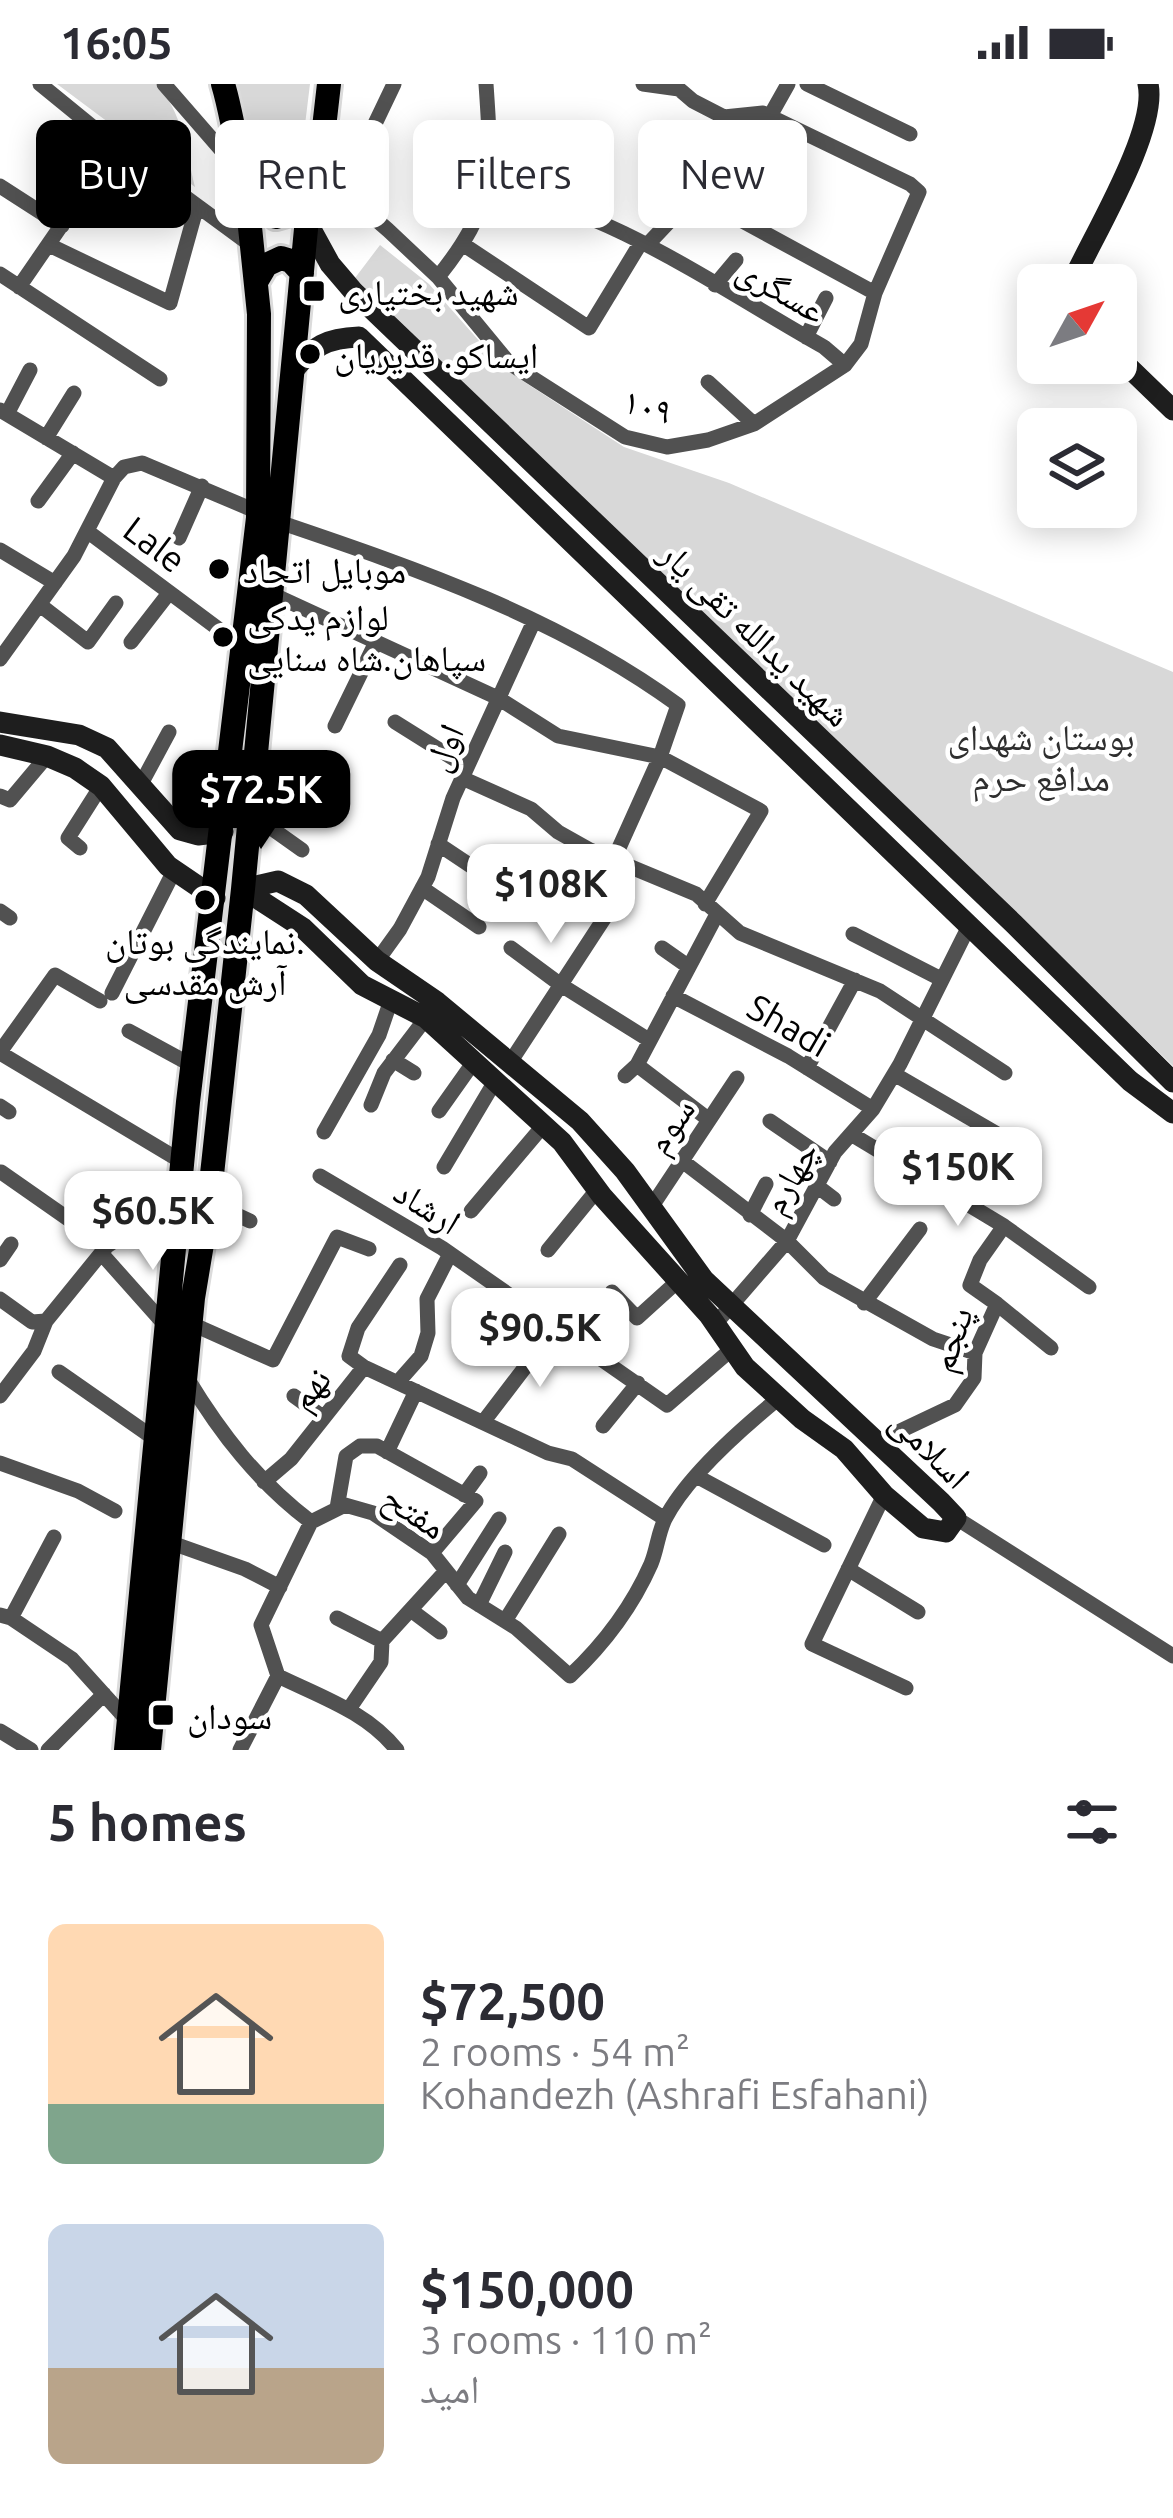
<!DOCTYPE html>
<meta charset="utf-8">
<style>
body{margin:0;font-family:Ubuntu,"Noto Naskh Arabic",sans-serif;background:#f7f7f7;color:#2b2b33;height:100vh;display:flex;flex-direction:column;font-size:45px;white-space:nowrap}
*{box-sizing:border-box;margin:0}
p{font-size:39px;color:#7c7c81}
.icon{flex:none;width:66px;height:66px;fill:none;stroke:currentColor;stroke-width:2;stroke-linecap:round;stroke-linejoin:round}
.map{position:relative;height:1666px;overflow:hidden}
.drawer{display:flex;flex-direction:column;background:#fff;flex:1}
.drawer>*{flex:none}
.hud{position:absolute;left:36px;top:36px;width:1101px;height:108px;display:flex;gap:24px}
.needle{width:78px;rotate:50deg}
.tools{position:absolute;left:1017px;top:180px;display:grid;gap:24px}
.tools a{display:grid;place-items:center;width:120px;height:120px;border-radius:18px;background:#fff;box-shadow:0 6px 30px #0003;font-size:60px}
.price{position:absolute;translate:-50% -102px;padding:0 27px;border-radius:24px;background:#fff;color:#222;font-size:39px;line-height:78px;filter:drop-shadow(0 3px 6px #0008)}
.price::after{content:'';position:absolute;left:50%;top:72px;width:36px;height:27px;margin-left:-18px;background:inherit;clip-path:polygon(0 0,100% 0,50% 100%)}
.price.selected{background:#000;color:#fff}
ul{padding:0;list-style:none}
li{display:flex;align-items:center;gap:36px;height:300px;padding:0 48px}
li span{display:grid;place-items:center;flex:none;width:336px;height:240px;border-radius:18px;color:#555}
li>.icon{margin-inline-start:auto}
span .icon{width:144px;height:144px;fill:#fffc;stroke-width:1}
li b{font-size:51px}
h2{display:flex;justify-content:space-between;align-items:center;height:144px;padding:0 48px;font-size:51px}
.chip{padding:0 42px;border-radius:18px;background:#fff;box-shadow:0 6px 30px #0003;font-size:42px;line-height:108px}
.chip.selected{background:#000;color:#fff}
.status{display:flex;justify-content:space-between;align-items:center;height:84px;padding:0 60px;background:#fff;direction:ltr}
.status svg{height:33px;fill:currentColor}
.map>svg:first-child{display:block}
</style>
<div class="status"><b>16:05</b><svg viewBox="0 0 49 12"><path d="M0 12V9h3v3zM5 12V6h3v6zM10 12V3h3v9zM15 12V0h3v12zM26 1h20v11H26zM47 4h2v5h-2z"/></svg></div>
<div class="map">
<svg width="1173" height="1666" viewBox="0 0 1173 1666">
<rect width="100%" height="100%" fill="#fff"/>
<path fill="#d8d8d8" d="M 57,0 L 156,0 C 183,28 186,67 195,103 Z
M 237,0 L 310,0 L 297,106 L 284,124 C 252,95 247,40 237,0 Z
M 380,161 L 429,200 L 503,284 L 624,363 L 729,399 L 1173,588 L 1173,982 L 355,194 Z"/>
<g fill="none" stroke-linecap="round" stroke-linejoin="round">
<g stroke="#dbdbdb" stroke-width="30">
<path id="primary" d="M 223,0 C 238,50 235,96 276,133 L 308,124
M 256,198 L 266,181 L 281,174 L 291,177 L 302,189
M 126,1666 L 188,1018 L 258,434 L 259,230 L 245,95
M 149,1666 L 193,1214 L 209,1118 L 243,805 L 308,124 L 318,96 L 329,0"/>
</g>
<path stroke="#515151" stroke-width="15" d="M 40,0 L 116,62 L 252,162
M 164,0 L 237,84
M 807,0 L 910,50
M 770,32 L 788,0
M 427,82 L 489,97
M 0,102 L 62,142
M 488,104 C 604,121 722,206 824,263 L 845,281
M 315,105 L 357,119 L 388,146 L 438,193 L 509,279 L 625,353 L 667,363 L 708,356 L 754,340 L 845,281 L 861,260 L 875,209 L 919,108 L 910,100 L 763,29 L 724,33 L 693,17 L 679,5 L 643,0
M 689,108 L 875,209
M 340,113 L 394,0
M 648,160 L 681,125 L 724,33
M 49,161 L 170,219 L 197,122
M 464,161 L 589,244 L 640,160
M 0,190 L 160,295
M 438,193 C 496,121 492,88 486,0
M 715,201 L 736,176
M 19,203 L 116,62
M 806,253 L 826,214
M 708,298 L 754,340
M 0,326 L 114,394
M 7,330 L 30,286
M 46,354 L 74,309
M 38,417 L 73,369
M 279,438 C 418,485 559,534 678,621 L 660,673 L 614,775
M 87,447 L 244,564
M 179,454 L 202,402
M 0,466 L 55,499
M 272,510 L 498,614 L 558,652 L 660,673 L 761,727 L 705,820
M 40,521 L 88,558 L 116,519
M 131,558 L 169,509
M 0,575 L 74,472 L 114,394 L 124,383 L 142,379 L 258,428
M 395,638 L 467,683
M 335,642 L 376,558
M 462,694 L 531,725 L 558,748 L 590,766 L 696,810 L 740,849 L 880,907 L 1005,989
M 141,700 L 169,648
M 0,712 L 10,716 L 47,672
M 250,729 L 302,766
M 438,760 L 477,786
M 80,764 L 68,754 L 101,702
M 422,804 L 479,843
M 0,827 L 10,834
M 853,850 L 941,895
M 511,864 L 561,901 L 649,956
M 662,864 L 689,883
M 377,877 L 400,845 L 428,793 L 453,714 L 534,537
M 112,909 L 174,787
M 673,912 L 788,972 L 873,1025
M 129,947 L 195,983
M 0,968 L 55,891 L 100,917
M 0,969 L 184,1079
M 393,976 L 414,989
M 511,977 L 609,827 L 534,773
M 637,981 L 708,1035
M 807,984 L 855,896
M 894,990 L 1011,1058
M 625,992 L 637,981 L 716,832
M 371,1021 L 384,989 L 426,934
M 0,1022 L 9,1028
M 439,1027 L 473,979
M 770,1037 L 830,1078
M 324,1048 L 379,951 L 391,916
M 851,1050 L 1004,1142 L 1089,1203
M 681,1076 L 787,1157 L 824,1194 L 933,1255 L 975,1269
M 444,1083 L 494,999
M 1,1088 L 107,1162
M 320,1092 L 442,1164 L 667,1321 L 733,1264
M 817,1102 L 834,1115
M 209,1118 L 250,1137
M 652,1122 L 737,994
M 471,1127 L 543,1042
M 750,1131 L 766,1100
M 548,1166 L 597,1106
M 101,1169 L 166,1242
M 0,1176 L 11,1160
M 612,1208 L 637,1234 L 679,1196
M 0,1215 L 32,1238 L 46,1237 L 107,1162 L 180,1113
M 864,1219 L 920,1145
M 997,1220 L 1051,1264
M 716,1239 L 787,1157 L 835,1068 L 873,1025 L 900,980 L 969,842
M 192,1240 L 273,1276 L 337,1153 L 369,1165
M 364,1283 L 349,1272 L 358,1244 L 400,1181
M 59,1288 L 155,1355
M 187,1294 C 221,1350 258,1398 311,1438 L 345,1421 L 373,1429 L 432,1469 L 468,1514 L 516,1544 L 570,1592 C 604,1560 632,1523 651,1480 C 657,1466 658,1449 665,1435 C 687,1392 741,1345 779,1314
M 398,1298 L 421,1272 L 428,1249 L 427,1215 L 450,1170
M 0,1312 L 34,1267 L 46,1237
M 294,1312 L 323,1333
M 484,1337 L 555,1244
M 603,1342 L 638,1299
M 879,1357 L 955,1321 L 974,1294 L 975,1269 L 997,1220 L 970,1201 L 980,1176 L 1004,1142
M 387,1368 L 416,1307
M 0,1379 L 78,1407 L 115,1427
M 698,1393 L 824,1461
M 264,1398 L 291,1375 L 364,1283 L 548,1369 L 572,1375 L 665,1435
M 464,1411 L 480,1389
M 884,1411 L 812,1560 L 906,1604
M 337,1424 L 346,1372 L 360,1362 L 377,1362 L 476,1417 L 432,1469
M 956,1434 L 1173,1572
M 169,1458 L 245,1485 L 280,1503
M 848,1485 L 918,1528
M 457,1501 L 499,1435
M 479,1521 L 505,1468
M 412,1527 L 440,1548
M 0,1531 L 11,1534 L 72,1575 L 128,1637
M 11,1534 L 54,1453
M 337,1534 L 382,1557
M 505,1537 L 559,1450
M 278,1592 C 321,1613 367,1628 397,1666
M 349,1625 L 381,1578 L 382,1557 L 445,1488
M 0,1647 L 31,1666
M 48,1666 L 104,1610
M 240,1666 L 278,1592 L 261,1541 L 311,1438"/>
<path stroke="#1e1e1e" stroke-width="21" d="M 307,138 L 330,180 L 353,207 L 1014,840 L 1173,998
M 1074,201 L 1074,194 C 1095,149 1158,45 1148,0
M 1116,271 L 1173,326
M 293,287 C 313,262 327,254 359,253 L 1130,997 L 1173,1029
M 0,638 L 79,651 L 107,664 L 180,746 L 198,751 L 223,748
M 0,661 L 47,672 L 75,684 L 101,702 L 168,782 L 215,814
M 278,797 L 306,811 L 377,877 L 437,918 L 580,1037 L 625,1087 L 704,1196 L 941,1418 L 956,1434 L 946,1448 L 923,1444 L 884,1411 L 844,1365 L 802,1335 L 745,1283 L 709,1231 L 602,1112 L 562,1058 L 426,934 L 362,901 L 303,844 L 243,805 Z"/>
<use href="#primary" stroke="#000" stroke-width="24"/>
</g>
<g fill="#000" stroke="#fff" stroke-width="4.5">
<rect x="302" y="195" width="24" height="24" rx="6"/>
<circle cx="310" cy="270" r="12"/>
<circle cx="219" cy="485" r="12"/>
<circle cx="223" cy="553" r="12"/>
<circle cx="205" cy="816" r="12"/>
<rect x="151" y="1619" width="24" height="24" rx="6"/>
</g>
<g text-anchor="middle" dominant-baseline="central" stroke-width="9" stroke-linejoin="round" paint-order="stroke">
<g font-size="36" fill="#000" stroke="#fff">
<text transform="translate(782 205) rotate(30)">عسگری</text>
<text transform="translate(648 321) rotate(15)">۱۰۹</text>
<text transform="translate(155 460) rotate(37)">Lale</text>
<text transform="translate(756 549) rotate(44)">شهید یدالله تقی یار</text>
<text transform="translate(443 663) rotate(-66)">اول</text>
<text transform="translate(789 941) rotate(30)">Shadi</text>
<text transform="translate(669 1041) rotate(-56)">سوم</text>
<text transform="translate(789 1093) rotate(-60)">چهارم</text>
<text transform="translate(428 1122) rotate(32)">ارشاد</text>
<text transform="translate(950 1255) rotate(-71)">پنجم</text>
<text transform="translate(309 1304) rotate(-51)">نهم</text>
<text transform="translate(931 1364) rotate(45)">اسلامی</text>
<text transform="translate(415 1427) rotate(34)">مفتح</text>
</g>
<g font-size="36" fill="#000" stroke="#fff" text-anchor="start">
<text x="338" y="207">شهید بختیاری</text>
<text x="334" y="270">ایساکو. قدیریان</text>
<text x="243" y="485">موبایل اتحاد</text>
<text x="247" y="532">لوازم یدکی<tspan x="247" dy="41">سپاهان.شاه سنایی</tspan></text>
<text x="205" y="856" text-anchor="middle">نمایندگی بوتان.<tspan x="205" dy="41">آرش مقدسی</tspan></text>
<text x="187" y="1631">سودان</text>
</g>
<g font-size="36" fill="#2f2f2f" stroke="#fff">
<text x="1041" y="652">بوستان شهدای<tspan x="1041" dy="41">مدافع حرم</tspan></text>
</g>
</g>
</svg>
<div class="tools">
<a><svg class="needle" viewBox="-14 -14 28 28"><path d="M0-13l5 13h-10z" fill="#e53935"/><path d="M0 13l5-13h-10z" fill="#7c7c81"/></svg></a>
<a><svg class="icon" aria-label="layers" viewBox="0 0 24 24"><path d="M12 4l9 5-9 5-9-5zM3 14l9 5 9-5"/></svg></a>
</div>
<b class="price selected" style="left:261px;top:768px">$72.5K</b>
<b class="price" style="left:551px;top:862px">$108K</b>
<b class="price" style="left:958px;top:1145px">$150K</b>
<b class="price" style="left:153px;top:1189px">$60.5K</b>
<b class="price" style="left:540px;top:1306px">$90.5K</b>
<div class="hud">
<a class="chip selected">Buy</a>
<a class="chip">Rent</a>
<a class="chip">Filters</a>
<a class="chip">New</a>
</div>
</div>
<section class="drawer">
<h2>5 homes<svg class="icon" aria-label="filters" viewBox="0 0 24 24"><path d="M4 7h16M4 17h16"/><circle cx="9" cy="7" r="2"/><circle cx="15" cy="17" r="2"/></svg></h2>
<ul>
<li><span style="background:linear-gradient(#ffd9b3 75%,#7fa58c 0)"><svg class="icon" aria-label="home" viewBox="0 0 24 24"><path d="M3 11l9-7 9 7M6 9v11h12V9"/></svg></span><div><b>$72,500</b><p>2 rooms · 54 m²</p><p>Kohandezh (Ashrafi Esfahani)</p></div></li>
<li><span style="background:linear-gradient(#c9d6e8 60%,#b9a48a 0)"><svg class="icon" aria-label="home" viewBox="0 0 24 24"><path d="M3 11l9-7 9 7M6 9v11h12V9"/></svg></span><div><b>$150,000</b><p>3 rooms · 110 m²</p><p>امید</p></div></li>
</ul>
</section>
